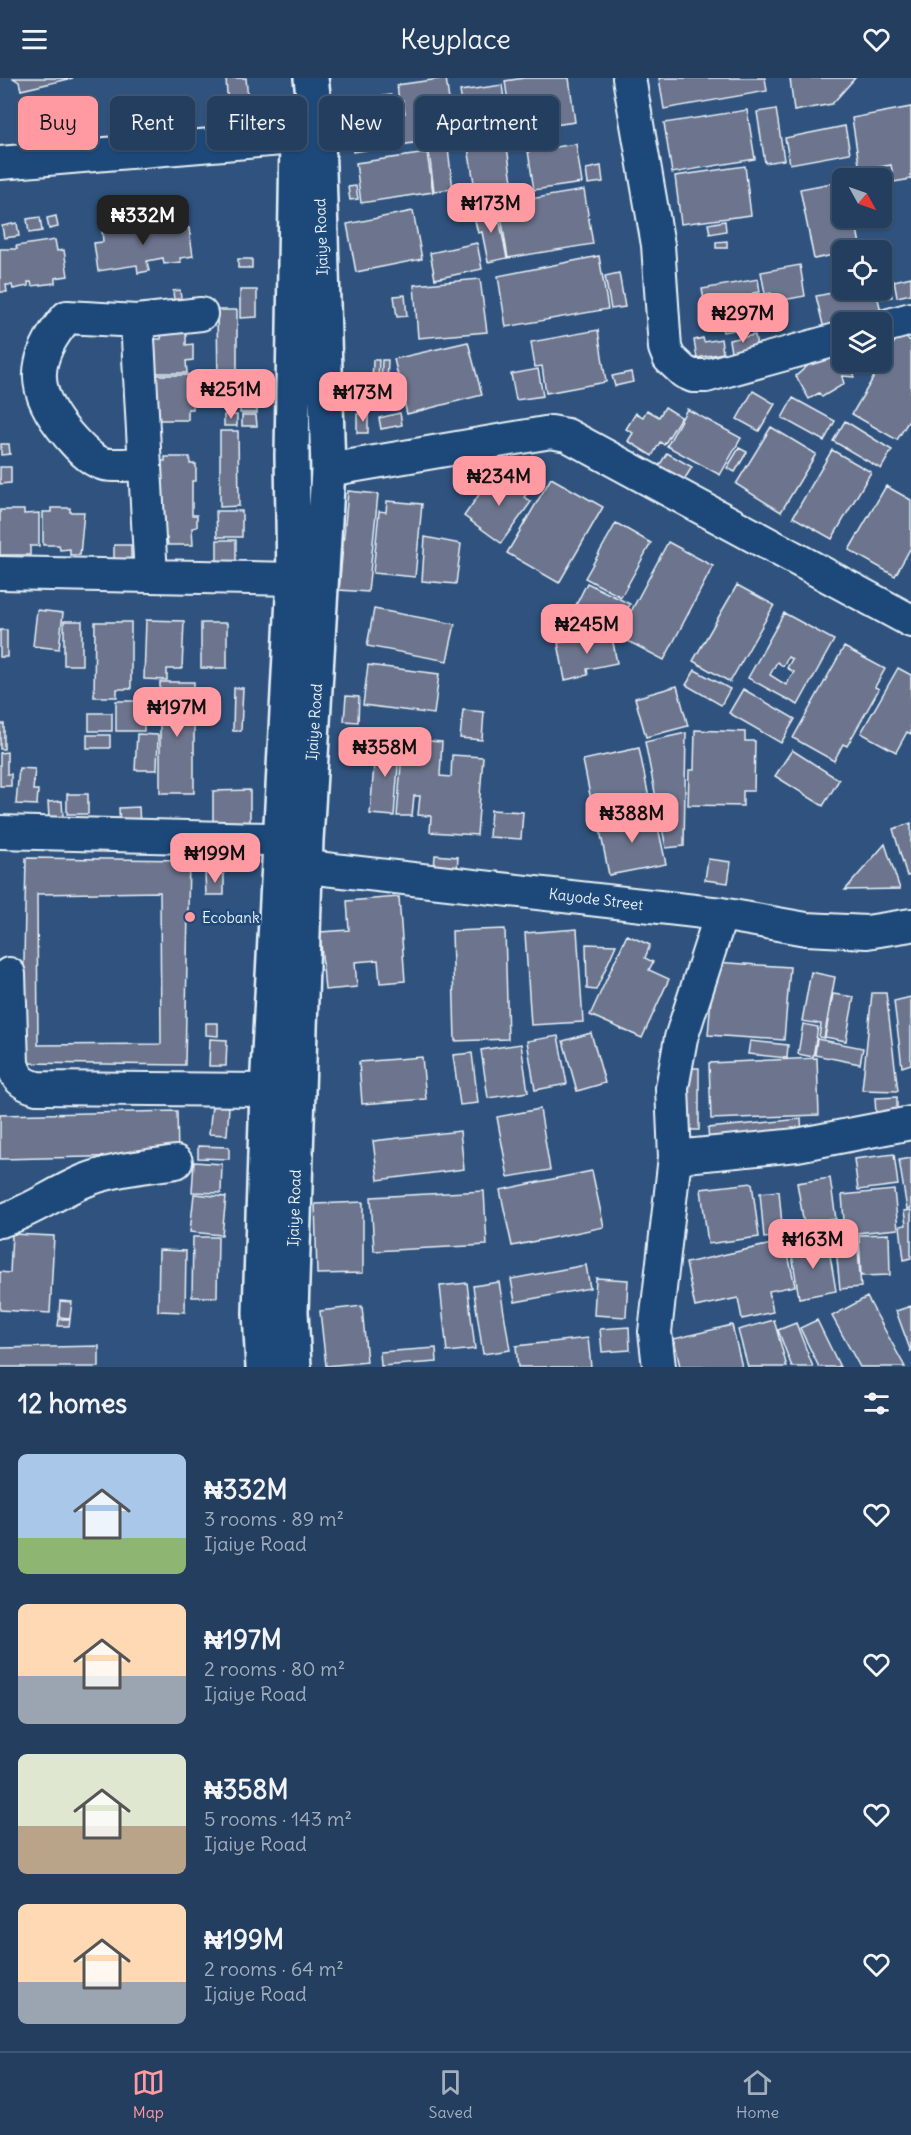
<!DOCTYPE html>
<meta charset="utf-8">
<style>
body{margin:0;font-family:Delius,sans-serif;background:#2f4967;color:#f1f3f6;height:100vh;display:flex;flex-direction:column;font-size:22px;white-space:nowrap}
*{box-sizing:border-box;margin:0}
p{font-size:20px;color:#a3aebc}
.icon{flex:none;width:33px;height:33px;fill:none;stroke:currentColor;stroke-width:2;stroke-linecap:round;stroke-linejoin:round}
.map{position:relative;height:1289px;overflow:hidden}
.side{display:flex;flex-direction:column;background:#233e5e;flex:1}
.side>*{flex:none}
.banner{position:absolute;left:18px;top:18px;width:600px;height:54px;display:flex;gap:12px}
.needle{width:39px;rotate:130deg}
.controls{position:absolute;left:832px;top:90px;display:grid;gap:12px}
.controls a{display:grid;place-items:center;width:60px;height:60px;border-radius:9px;background:#233e5e;box-shadow:0 2px 4px #0004,0 0 0 2px #405773;font-size:30px}
.price{position:absolute;translate:-50% -51px;padding:0 14px;border-radius:12px;background:#ff9aa2;color:#111;font-size:20px;line-height:39px;filter:drop-shadow(0 2px 3px #0008)}
.price::after{content:'';position:absolute;left:50%;top:36px;width:18px;height:14px;margin-left:-9px;background:inherit;clip-path:polygon(0 0,100% 0,50% 100%)}
.price.on{background:#222;color:#fff}
ul{padding:0;list-style:none}
li{display:flex;align-items:center;gap:18px;height:150px;padding:0 18px}
li span{display:grid;place-items:center;flex:none;width:168px;height:120px;border-radius:9px;color:#555}
li>.icon{margin-inline-start:auto}
span .icon{width:72px;height:72px;fill:#fffc;stroke-width:1}
li b{font-size:26px}
h2{display:flex;justify-content:space-between;align-items:center;height:72px;padding:0 18px;font-size:26px}
.chip{padding:0 21px;border-radius:9px;background:#233e5e;box-shadow:0 2px 4px #0004,0 0 0 2px #405773;font-size:21px;line-height:54px}
.chip.on{background:#ff9aa2;color:#111}
header{display:flex;justify-content:space-between;align-items:center;height:78px;padding:0 18px;background:#233e5e;font-size:27px;font-weight:600}
.tabs{display:flex;justify-content:space-around;align-items:center;height:84px;border-top:2px solid #405773;background:#233e5e;font-size:16px;color:#a3aebc}
.tabs a{display:grid;justify-items:center;gap:3px}
.tabs .on{color:#ff9aa2}
.map>svg:first-child{display:block}
</style>
<header><svg class="icon" aria-label="menu" viewBox="0 0 24 24"><path d="M4 6h16M4 12h16M4 18h16"/></svg>Keyplace<svg class="icon" aria-label="heart" viewBox="0 0 24 24"><path d="M12 20l-8-8c-3-5 5-10 8-4 3-6 11-1 8 4z"/></svg></header>
<div class="map">
<svg width="911" height="1289" viewBox="0 0 911 1289">
<rect width="100%" height="100%" fill="#2f537e"/>
<filter id="ink" filterUnits="userSpaceOnUse"><feTurbulence type="fractalNoise" baseFrequency=".0167" numOctaves="2"/><feDisplacementMap in="SourceGraphic" scale="12" xChannelSelector="R" yChannelSelector="G"/><feConvolveMatrix kernelMatrix="1 2 1 2 8 2 1 2 1" color-interpolation-filters="sRGB"/></filter>
<g filter="url(#ink)">
<path fill="#6d758e" stroke="#e8f1f8" stroke-width="1.5" fill-rule="evenodd" d="M 13,0 L 73,0 L 21,12 L 19,4 Z
M 226,0 L 246,0 L 249,31 L 228,33 Z
M 446,0 L 454,59 L 353,74 L 346,23 L 391,17 L 395,45 L 399,44 L 397,36 L 405,35 L 403,23 L 399,23 L 397,7 Z
M 524,0 L 569,0 L 575,44 L 512,53 L 505,3 Z
M 659,0 L 765,0 L 767,13 L 664,31 Z
M 790,0 L 855,0 L 832,26 L 794,33 Z
M 502,7 L 509,55 L 467,61 L 460,13 Z
M 177,19 L 179,50 L 141,53 L 139,22 Z
M 911,29 L 911,101 L 894,104 L 891,87 L 860,93 L 852,40 Z
M 776,31 L 784,82 L 765,85 L 757,34 Z
M 747,32 L 755,81 L 672,95 L 664,45 Z
M 845,48 L 850,75 L 790,86 L 785,60 Z
M 506,63 L 513,110 L 476,116 L 468,70 Z
M 576,66 L 582,105 L 534,112 L 528,73 Z
M 448,71 L 453,111 L 434,113 L 429,74 Z
M 427,75 L 433,114 L 361,125 L 356,85 Z
M 601,88 L 603,104 L 588,106 L 586,91 Z
M 745,88 L 751,137 L 681,146 L 675,98 Z
M 843,103 L 843,140 L 855,140 L 861,172 L 843,172 L 843,175 L 814,181 L 800,111 Z
M 356,108 L 358,121 L 350,122 L 348,109 Z
M 584,112 L 593,166 L 508,180 L 499,126 Z
M 132,126 L 133,138 L 119,141 L 117,128 Z
M 497,130 L 507,180 L 488,184 L 482,154 L 478,155 L 473,135 Z
M 413,133 L 422,181 L 356,194 L 347,146 Z
M 56,138 L 58,149 L 49,151 L 47,140 Z
M 40,139 L 42,153 L 29,155 L 27,141 Z
M 180,141 L 182,150 L 189,150 L 193,178 L 180,180 L 181,184 L 164,186 L 163,180 L 147,183 L 149,193 L 138,195 L 137,187 L 98,193 L 94,165 L 103,164 L 102,152 L 132,148 L 132,151 L 143,150 L 142,147 Z
M 725,143 L 726,153 L 710,156 L 708,146 Z
M 17,145 L 19,158 L 4,160 L 2,148 Z
M 55,162 L 57,173 L 64,172 L 68,198 L 55,200 L 55,205 L 32,208 L 31,204 L 28,204 L 28,208 L 13,211 L 12,207 L 6,207 L 7,214 L 0,214 L 0,171 L 17,171 L 16,168 Z
M 727,163 L 727,170 L 716,170 L 716,164 Z
M 477,165 L 482,191 L 435,201 L 430,175 Z
M 599,178 L 608,231 L 506,249 L 498,198 Z
M 238,181 L 252,181 L 252,190 L 238,190 Z
M 800,187 L 805,218 L 773,224 L 771,215 L 765,216 L 761,194 Z
M 882,189 L 886,189 L 892,219 L 882,221 L 880,212 Z
M 619,195 L 625,229 L 611,231 L 605,198 Z
M 911,199 L 911,216 L 897,219 L 894,203 Z
M 480,201 L 487,254 L 418,260 L 414,207 Z
M 758,201 L 760,214 L 753,215 L 755,225 L 762,224 L 766,247 L 723,254 L 722,250 L 704,253 L 701,234 L 706,233 L 702,211 Z
M 180,212 L 181,221 L 174,222 L 173,213 Z
M 240,212 L 257,212 L 257,239 L 240,240 Z
M 847,212 L 876,212 L 882,238 L 843,244 L 824,251 L 816,218 Z
M 405,217 L 407,238 L 397,239 L 394,218 Z
M 217,232 L 237,232 L 237,308 L 218,308 Z
M 598,252 L 606,304 L 546,315 L 542,288 L 535,289 L 531,264 Z
M 186,253 L 186,267 L 193,266 L 193,282 L 186,283 L 187,295 L 150,295 L 150,261 L 161,261 L 162,254 Z
M 899,256 L 911,263 L 911,339 L 897,362 L 852,336 Z
M 755,257 L 757,269 L 731,274 L 729,262 Z
M 703,260 L 704,264 L 721,261 L 723,275 L 697,280 L 694,262 Z
M 468,264 L 482,317 L 407,336 L 394,281 Z
M 843,275 L 843,284 L 855,284 L 854,299 L 842,298 L 844,306 L 822,319 L 819,315 L 809,321 L 796,298 L 812,284 Z
M 373,282 L 379,282 L 378,305 L 372,306 Z
M 382,282 L 388,282 L 387,306 L 381,306 Z
M 538,291 L 543,318 L 516,322 L 511,296 Z
M 631,294 L 633,304 L 615,308 L 612,298 Z
M 155,297 L 188,297 L 188,315 L 193,315 L 193,331 L 188,331 L 188,342 L 149,342 Z
M 240,302 L 257,302 L 257,335 L 240,335 Z
M 753,313 L 775,326 L 759,353 L 737,341 Z
M 793,320 L 835,343 L 824,363 L 782,340 Z
M 665,329 L 681,339 L 664,367 L 660,364 L 652,378 L 628,363 L 633,355 L 626,351 L 636,335 L 643,339 L 647,332 L 659,339 Z
M 687,331 L 741,360 L 720,397 L 667,368 Z
M 368,335 L 368,355 L 357,355 L 357,336 Z
M 400,335 L 402,347 L 381,351 L 379,340 Z
M 224,337 L 237,337 L 237,348 L 224,348 Z
M 242,337 L 256,337 L 257,348 L 242,348 Z
M 845,343 L 892,372 L 881,391 L 833,363 Z
M 771,349 L 816,376 L 781,434 L 736,406 Z
M 220,353 L 238,353 L 239,428 L 220,429 Z
M 1,366 L 9,366 L 10,376 L 1,377 Z
M 739,370 L 747,374 L 735,394 L 727,390 Z
M 832,372 L 871,394 L 832,461 L 793,439 Z
M 667,375 L 692,389 L 684,402 L 659,388 Z
M 165,379 L 190,379 L 190,386 L 196,386 L 196,403 L 192,403 L 192,437 L 197,437 L 197,449 L 192,450 L 193,467 L 168,467 L 167,460 L 153,460 L 152,383 L 165,383 Z
M 0,389 L 11,389 L 11,405 L 0,406 Z
M 502,394 L 529,413 L 524,419 L 531,424 L 501,465 L 464,438 L 490,401 L 494,404 Z
M 551,400 L 603,429 L 559,505 L 507,475 Z
M 886,408 L 911,422 L 911,469 L 895,498 L 849,472 Z
M 348,413 L 378,416 L 368,514 L 339,512 Z
M 387,423 L 422,426 L 415,499 L 373,495 L 379,433 L 386,434 Z
M 51,430 L 70,430 L 70,434 L 84,434 L 80,477 L 70,477 L 70,471 L 60,472 L 59,467 L 43,467 L 43,434 L 51,434 Z
M 0,432 L 24,432 L 24,436 L 39,435 L 39,468 L 30,468 L 30,477 L 0,477 Z
M 216,433 L 242,433 L 242,459 L 217,459 Z
M 616,445 L 651,465 L 621,519 L 585,500 Z
M 425,459 L 461,466 L 456,506 L 422,503 Z
M 217,462 L 236,462 L 236,487 L 217,487 Z
M 668,464 L 713,488 L 664,582 L 618,558 Z
M 114,467 L 131,467 L 131,483 L 114,483 Z
M 587,505 L 630,526 L 618,551 L 575,529 Z
M 737,507 L 774,527 L 730,604 L 693,583 Z
M 374,531 L 455,546 L 447,583 L 367,568 Z
M 37,532 L 63,535 L 59,571 L 33,568 Z
M 784,535 L 834,562 L 798,627 L 748,600 ZM 788,579 L 792,581 L 787,590 L 794,594 L 786,607 L 770,597 L 777,584 L 783,588 Z
M 146,542 L 184,543 L 182,591 L 167,591 L 167,602 L 144,601 Z
M 64,543 L 82,543 L 82,587 L 64,587 Z
M 95,544 L 131,544 L 131,611 L 117,611 L 117,619 L 94,619 Z
M 201,545 L 227,545 L 227,590 L 201,590 Z
M 0,552 L 7,552 L 7,579 L 0,579 Z
M 611,554 L 617,585 L 587,591 L 588,597 L 565,602 L 558,565 Z
M 844,569 L 885,591 L 875,609 L 879,611 L 847,668 L 843,666 L 834,683 L 793,660 Z
M 368,587 L 439,596 L 434,636 L 363,627 Z
M 898,590 L 911,597 L 911,656 L 907,654 L 896,674 L 861,655 Z
M 695,592 L 730,611 L 721,627 L 686,607 Z
M 160,604 L 194,604 L 194,715 L 160,715 Z
M 677,608 L 688,648 L 646,659 L 635,620 Z
M 234,610 L 243,610 L 241,653 L 233,653 Z
M 743,611 L 795,641 L 781,665 L 729,635 Z
M 346,618 L 359,619 L 358,644 L 344,643 Z
M 116,623 L 144,623 L 144,653 L 116,653 Z
M 218,623 L 218,643 L 197,644 L 197,624 Z
M 463,632 L 484,634 L 482,662 L 460,660 Z
M 89,635 L 112,635 L 112,653 L 89,653 Z
M 0,646 L 4,646 L 4,671 L 0,671 Z
M 695,652 L 745,654 L 745,663 L 755,663 L 754,713 L 743,713 L 743,728 L 688,727 L 689,692 L 694,692 Z
M 686,655 L 684,768 L 666,770 L 645,664 Z
M 137,656 L 158,657 L 157,692 L 135,692 Z
M 87,657 L 110,657 L 110,670 L 87,670 Z
M 350,661 L 372,663 L 371,672 L 349,670 Z
M 403,661 L 442,664 L 440,698 L 451,699 L 452,677 L 483,679 L 477,757 L 430,754 L 431,738 L 418,737 L 420,718 L 414,718 L 412,738 L 397,738 Z
M 376,662 L 400,664 L 394,738 L 370,736 Z
M 639,670 L 651,730 L 595,742 L 583,682 Z
M 792,672 L 839,702 L 823,728 L 775,698 Z
M 7,674 L 7,696 L 11,696 L 11,708 L 0,708 L 0,675 Z
M 19,690 L 35,691 L 33,712 L 38,712 L 37,727 L 16,726 Z
M 250,712 L 250,744 L 213,745 L 213,713 Z
M 67,716 L 88,716 L 88,736 L 67,736 Z
M 62,723 L 63,739 L 49,740 L 48,724 Z
M 139,729 L 140,750 L 120,751 L 119,730 Z
M 491,732 L 523,734 L 521,761 L 489,759 Z
M 655,735 L 666,786 L 609,797 L 599,747 Z
M 911,745 L 911,797 L 907,798 L 893,751 Z
M 885,766 L 900,811 L 845,812 Z
M 435,777 L 458,779 L 457,793 L 434,792 Z
M 26,780 L 189,782 L 185,987 L 22,985 ZM 160,814 L 161,966 L 38,967 L 37,816 Z
M 708,781 L 731,784 L 728,805 L 705,802 Z
M 205,796 L 224,796 L 224,817 L 206,817 Z
M 399,819 L 405,903 L 380,905 L 378,882 L 355,884 L 357,909 L 325,912 L 320,854 L 349,852 L 347,823 Z
M 505,851 L 508,961 L 455,963 L 452,853 Z
M 577,851 L 583,944 L 531,947 L 525,855 Z
M 627,857 L 650,867 L 645,880 L 653,884 L 649,892 L 669,901 L 642,960 L 590,937 Z
M 586,866 L 616,867 L 596,912 L 587,911 Z
M 714,884 L 790,889 L 784,962 L 708,957 Z
M 811,894 L 835,899 L 824,960 L 819,959 L 821,946 L 802,943 Z
M 872,915 L 886,915 L 898,1013 L 862,1012 Z
M 833,916 L 854,919 L 846,963 L 825,959 Z
M 911,919 L 911,986 L 902,989 L 894,923 Z
M 206,945 L 218,945 L 218,958 L 206,957 Z
M 803,946 L 818,949 L 813,979 L 798,976 Z
M 591,955 L 605,1005 L 577,1013 L 563,963 Z
M 558,958 L 567,1006 L 535,1012 L 527,963 Z
M 210,961 L 227,962 L 226,988 L 209,988 Z
M 817,961 L 863,970 L 860,986 L 815,977 Z
M 750,963 L 788,967 L 787,980 L 748,976 Z
M 521,966 L 528,1014 L 488,1020 L 481,972 Z
M 472,975 L 478,1025 L 460,1027 L 453,977 Z
M 422,979 L 426,1021 L 362,1026 L 359,984 Z
M 817,980 L 819,1037 L 711,1041 L 709,985 Z
M 681,990 L 699,990 L 699,1052 L 681,1052 Z
M 897,1019 L 897,1035 L 876,1036 L 875,1020 Z
M 212,1027 L 229,1029 L 227,1057 L 209,1056 Z
M 540,1031 L 550,1092 L 508,1099 L 497,1039 Z
M 177,1033 L 178,1077 L 0,1081 L 0,1037 Z
M 801,1041 L 802,1057 L 709,1066 L 708,1050 Z
M 460,1053 L 464,1091 L 378,1102 L 373,1063 Z
M 198,1068 L 229,1069 L 229,1081 L 198,1080 Z
M 894,1076 L 898,1107 L 858,1112 L 854,1081 Z
M 911,1080 L 911,1130 L 907,1131 L 899,1082 Z
M 194,1084 L 222,1086 L 221,1115 L 192,1114 Z
M 592,1093 L 604,1149 L 512,1168 L 500,1112 Z
M 830,1100 L 836,1141 L 804,1146 L 797,1105 Z
M 752,1105 L 759,1159 L 708,1166 L 701,1111 Z
M 894,1112 L 898,1151 L 845,1156 L 842,1117 Z
M 484,1113 L 487,1167 L 374,1173 L 371,1119 Z
M 779,1113 L 783,1158 L 764,1160 L 760,1115 Z
M 194,1116 L 226,1119 L 222,1157 L 190,1154 Z
M 363,1124 L 363,1195 L 317,1196 L 315,1126 Z
M 911,1132 L 911,1180 L 904,1182 L 900,1148 L 906,1147 L 904,1133 Z
M 12,1156 L 54,1158 L 50,1235 L 0,1232 L 0,1194 L 10,1195 Z
M 889,1156 L 890,1197 L 861,1198 L 859,1157 Z
M 193,1159 L 218,1159 L 217,1219 L 192,1219 Z
M 857,1159 L 861,1209 L 840,1211 L 835,1161 Z
M 785,1163 L 795,1208 L 769,1213 L 773,1234 L 742,1241 L 738,1220 L 695,1229 L 686,1185 Z
M 828,1165 L 836,1213 L 799,1220 L 791,1171 Z
M 159,1172 L 186,1173 L 185,1234 L 158,1233 Z
M 586,1187 L 590,1210 L 515,1224 L 511,1201 Z
M 596,1200 L 628,1202 L 626,1239 L 594,1237 Z
M 499,1204 L 510,1272 L 483,1276 L 473,1208 Z
M 467,1205 L 475,1271 L 447,1274 L 440,1208 Z
M 867,1219 L 905,1289 L 860,1289 L 832,1238 Z
M 60,1223 L 72,1224 L 70,1240 L 59,1239 Z
M 362,1228 L 367,1284 L 326,1288 L 320,1233 Z
M 911,1228 L 911,1274 L 896,1233 Z
M 59,1241 L 70,1241 L 69,1248 L 58,1248 Z
M 774,1242 L 787,1289 L 748,1289 L 738,1252 Z
M 817,1242 L 840,1289 L 819,1289 L 800,1250 Z
M 796,1245 L 813,1289 L 792,1289 L 778,1252 Z
M 732,1247 L 742,1289 L 680,1289 L 674,1261 Z
M 629,1249 L 630,1272 L 602,1274 L 600,1251 Z
M 588,1260 L 591,1289 L 518,1289 L 516,1268 Z
M 99,1268 L 99,1289 L 0,1289 L 0,1270 Z
M 436,1270 L 437,1284 L 381,1288 L 380,1274 Z"/>
<g fill="none" stroke-linecap="round" stroke-linejoin="round">
<g stroke="#e8f1f8" stroke-width="36">
<path id="minor" d="M 629,0 L 658,167 L 665,270 L 669,280 L 684,294 L 693,298 L 706,298 L 843,260
M 0,85 L 318,58
M 137,243 L 151,498
M 882,249 L 911,241
M 143,386 C 131,386 111,389 101,385 C 88,380 78,368 69,358 C 31,315 30,282 67,239 L 137,243 L 201,236
M 328,392 L 551,354 L 567,357 L 911,543
M 0,495 L 294,501
M 0,754 L 305,762
M 281,786 L 721,836 L 806,851 L 867,854 L 911,847
M 9,896 L 12,985 C 16,1000 22,1006 37,1010 L 267,1012
M 675,1079 L 797,1067 L 911,1045
M 0,1143 C 30,1134 55,1115 84,1103 C 113,1091 145,1089 176,1084
M 659,1289 L 655,1254 L 675,1079 L 672,1010 L 681,960 L 721,836"/>
</g>
<g stroke="#e8f1f8" stroke-width="38">
<path id="major" d="M 263,1289 L 260,1235 L 267,1012 L 294,501 L 292,378 L 297,61
M 294,1289 L 291,1234 L 306,762 L 328,392 L 318,58 L 311,0"/>
</g>
<use href="#minor" stroke="#1f4a7a" stroke-width="32"/>
<use href="#major" stroke="#1f4a7a" stroke-width="33"/>
</g>
</g>
<circle fill="#ff9aa2" stroke="#1f4a7a" stroke-width="2" cx="190" cy="839" r="6"/>
<g text-anchor="middle" dominant-baseline="central" stroke-width="5" stroke-linejoin="round" paint-order="stroke">
<g font-size="15" fill="#e8f1f8" stroke="#1f4a7a">
<text transform="translate(321 159) rotate(-92)">Ijaiye Road</text>
<text transform="translate(314 644) rotate(-86)">Ijaiye Road</text>
<text transform="translate(596 821) rotate(7)">Kayode Street</text>
<text transform="translate(294 1130) rotate(-88)">Ijaiye Road</text>
</g>
<g font-size="15" fill="#e8f1f8" stroke="#1f4a7a" text-anchor="start">
<text x="202" y="839">Ecobank</text>
</g>
</g>
</svg>
<div class="controls">
<a><svg class="needle" viewBox="-14 -14 28 28"><path d="M0-13l5 13h-10z" fill="#e53935"/><path d="M0 13l5-13h-10z" fill="#a3aebc"/></svg></a>
<a><svg class="icon" aria-label="locate" viewBox="0 0 24 24"><circle cx="12" cy="12" r="6"/><path d="M12 2v4M12 18v4M2 12h4M18 12h4"/></svg></a>
<a><svg class="icon" aria-label="layers" viewBox="0 0 24 24"><path d="M12 4l9 5-9 5-9-5zM3 14l9 5 9-5"/></svg></a>
</div>
<b class="price" style="left:491px;top:156px">₦173M</b>
<b class="price on" style="left:143px;top:168px">₦332M</b>
<b class="price" style="left:743px;top:266px">₦297M</b>
<b class="price" style="left:231px;top:342px">₦251M</b>
<b class="price" style="left:363px;top:345px">₦173M</b>
<b class="price" style="left:499px;top:429px">₦234M</b>
<b class="price" style="left:587px;top:577px">₦245M</b>
<b class="price" style="left:177px;top:660px">₦197M</b>
<b class="price" style="left:385px;top:700px">₦358M</b>
<b class="price" style="left:632px;top:766px">₦388M</b>
<b class="price" style="left:215px;top:806px">₦199M</b>
<b class="price" style="left:813px;top:1192px">₦163M</b>
<div class="banner">
<a class="chip on">Buy</a>
<a class="chip">Rent</a>
<a class="chip">Filters</a>
<a class="chip">New</a>
<a class="chip">Apartment</a>
</div>
</div>
<section class="side">
<h2>12 homes<svg class="icon" aria-label="filters" viewBox="0 0 24 24"><path d="M4 7h16M4 17h16"/><circle cx="9" cy="7" r="2"/><circle cx="15" cy="17" r="2"/></svg></h2>
<ul>
<li><span style="background:linear-gradient(#a9c7e8 70%,#8fb573 0)"><svg class="icon" aria-label="home" viewBox="0 0 24 24"><path d="M3 11l9-7 9 7M6 9v11h12V9"/></svg></span><div><b>₦332M</b><p>3 rooms · 89 m²</p><p>Ijaiye Road</p></div><svg class="icon" aria-label="heart" viewBox="0 0 24 24"><path d="M12 20l-8-8c-3-5 5-10 8-4 3-6 11-1 8 4z"/></svg></li>
<li><span style="background:linear-gradient(#ffd9b3 60%,#9aa5b1 0)"><svg class="icon" aria-label="home" viewBox="0 0 24 24"><path d="M3 11l9-7 9 7M6 9v11h12V9"/></svg></span><div><b>₦197M</b><p>2 rooms · 80 m²</p><p>Ijaiye Road</p></div><svg class="icon" aria-label="heart" viewBox="0 0 24 24"><path d="M12 20l-8-8c-3-5 5-10 8-4 3-6 11-1 8 4z"/></svg></li>
<li><span style="background:linear-gradient(#dfe7d0 60%,#b9a48a 0)"><svg class="icon" aria-label="home" viewBox="0 0 24 24"><path d="M3 11l9-7 9 7M6 9v11h12V9"/></svg></span><div><b>₦358M</b><p>5 rooms · 143 m²</p><p>Ijaiye Road</p></div><svg class="icon" aria-label="heart" viewBox="0 0 24 24"><path d="M12 20l-8-8c-3-5 5-10 8-4 3-6 11-1 8 4z"/></svg></li>
<li><span style="background:linear-gradient(#ffd9b3 65%,#9aa5b1 0)"><svg class="icon" aria-label="home" viewBox="0 0 24 24"><path d="M3 11l9-7 9 7M6 9v11h12V9"/></svg></span><div><b>₦199M</b><p>2 rooms · 64 m²</p><p>Ijaiye Road</p></div><svg class="icon" aria-label="heart" viewBox="0 0 24 24"><path d="M12 20l-8-8c-3-5 5-10 8-4 3-6 11-1 8 4z"/></svg></li>
</ul>
</section>
<nav class="tabs">
<a class="on"><svg class="icon" aria-label="map" viewBox="0 0 24 24"><path d="M3 6l6-2 6 2 6-2v14l-6 2-6-2-6 2zM9 4v14M15 6v14"/></svg>Map</a>
<a><svg class="icon" aria-label="saved" viewBox="0 0 24 24"><path d="M7 4h10v16l-5-4-5 4z"/></svg>Saved</a>
<a><svg class="icon" aria-label="home" viewBox="0 0 24 24"><path d="M3 11l9-7 9 7M6 9v11h12V9"/></svg>Home</a>
</nav>
